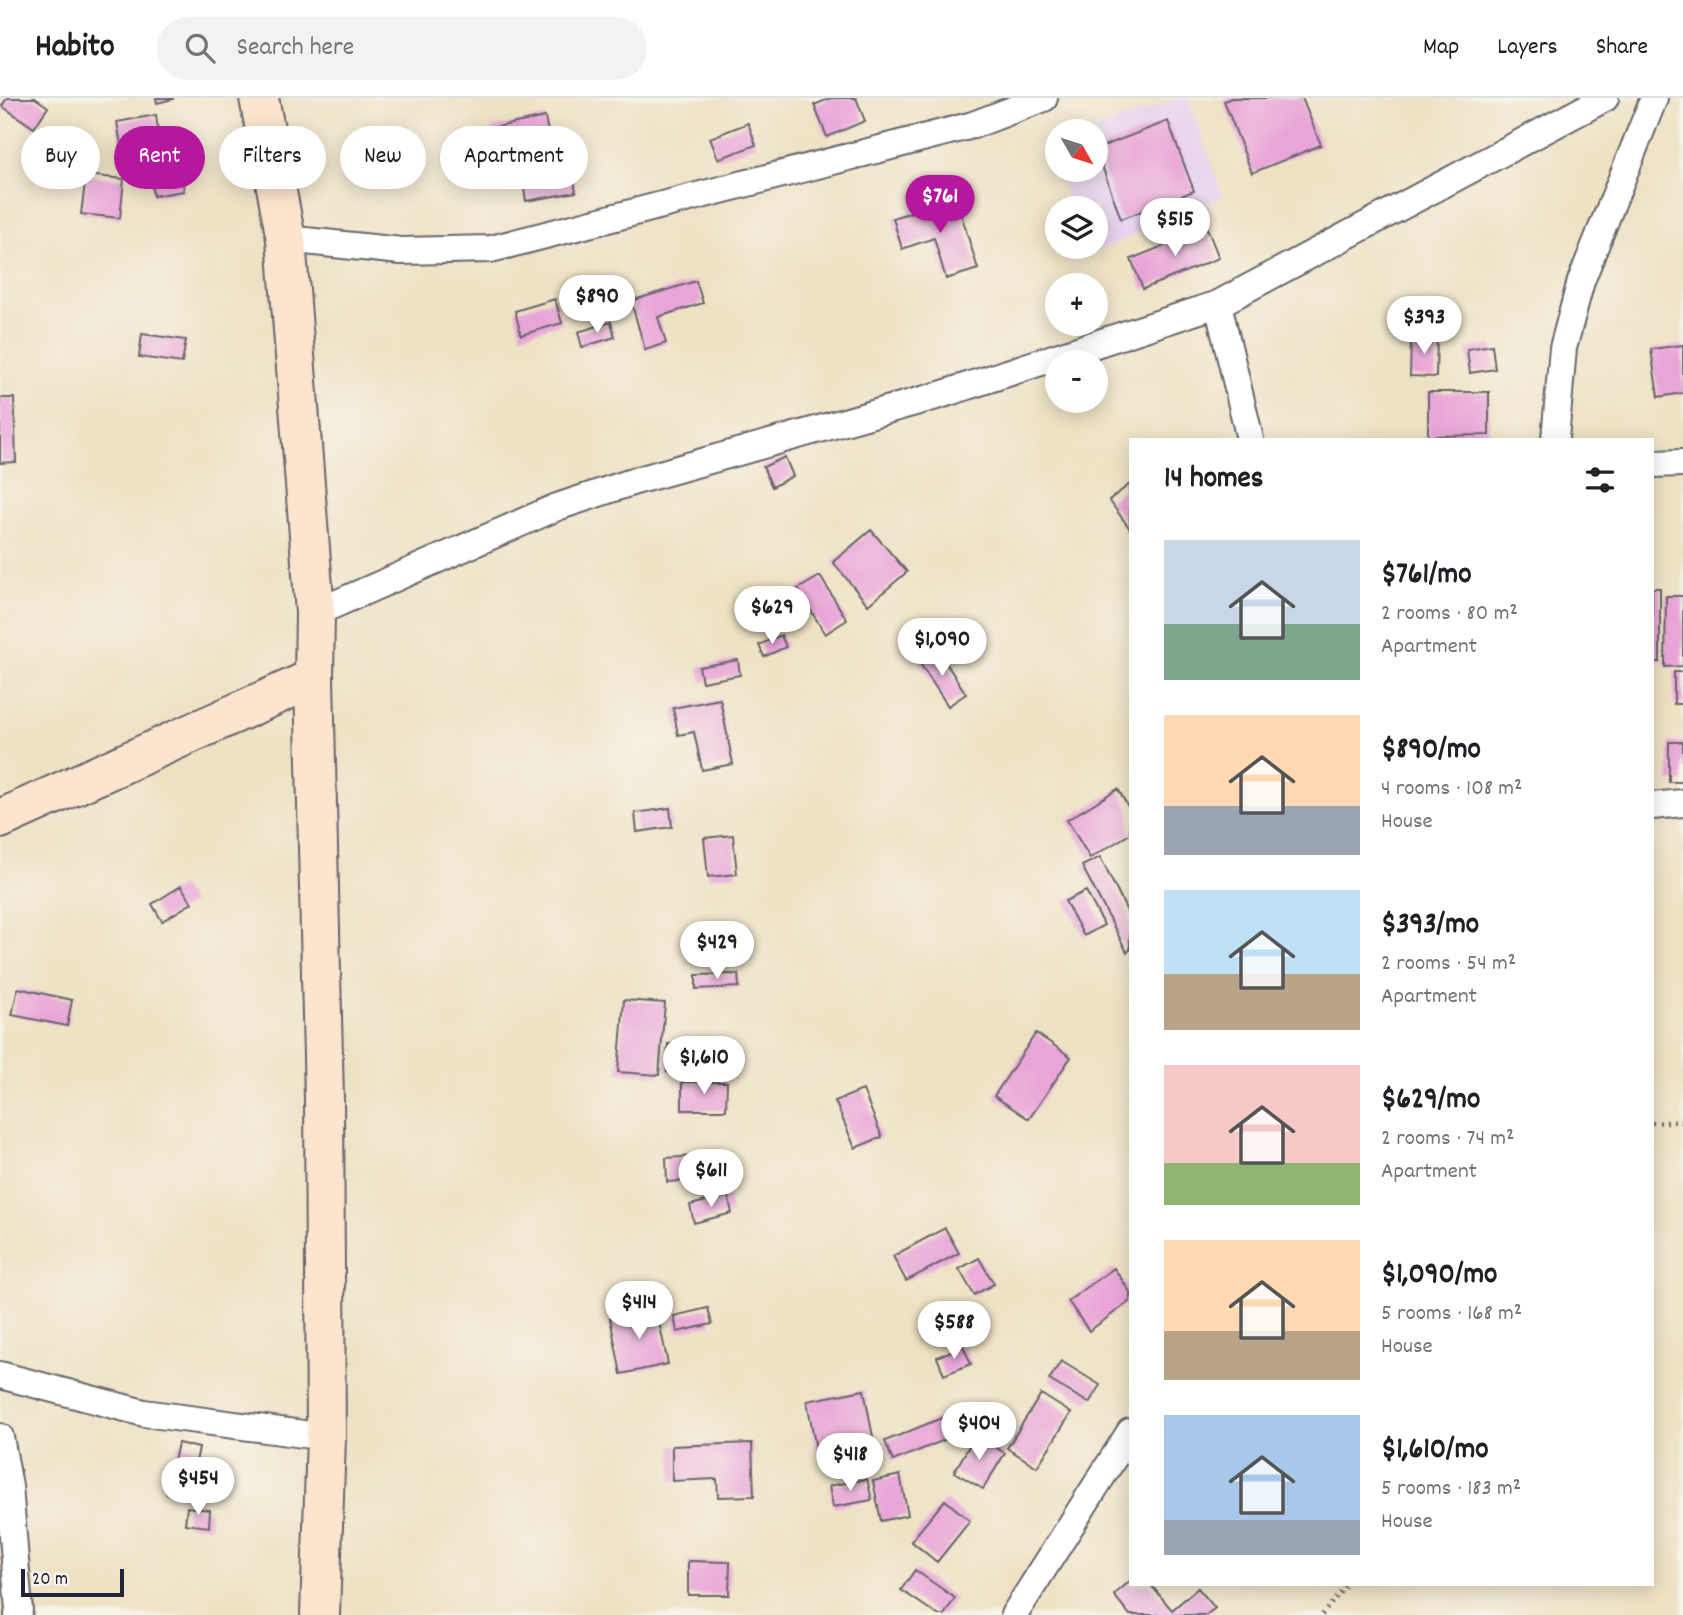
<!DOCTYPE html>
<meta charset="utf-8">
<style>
body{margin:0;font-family:Dekko,sans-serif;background:#f2f2f2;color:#202124;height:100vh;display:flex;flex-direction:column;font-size:26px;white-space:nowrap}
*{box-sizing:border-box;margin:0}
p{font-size:23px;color:#757577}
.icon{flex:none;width:38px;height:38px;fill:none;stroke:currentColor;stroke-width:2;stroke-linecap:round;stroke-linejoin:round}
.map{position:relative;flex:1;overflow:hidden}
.side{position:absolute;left:1129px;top:340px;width:525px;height:1148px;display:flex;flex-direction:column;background:#fff;border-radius:0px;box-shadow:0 4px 18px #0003}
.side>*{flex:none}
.hud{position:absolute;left:21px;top:28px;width:665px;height:63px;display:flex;gap:14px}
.needle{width:46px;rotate:129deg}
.fabs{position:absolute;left:1045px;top:21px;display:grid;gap:14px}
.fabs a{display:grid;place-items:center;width:63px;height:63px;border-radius:50%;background:#fff;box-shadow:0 4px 18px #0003;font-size:35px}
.scale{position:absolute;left:21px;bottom:18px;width:103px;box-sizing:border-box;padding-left:7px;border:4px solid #22223b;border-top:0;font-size:19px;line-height:24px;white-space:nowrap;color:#22223b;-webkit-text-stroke:5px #f7f3e8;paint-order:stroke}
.price{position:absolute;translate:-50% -60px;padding:0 16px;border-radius:24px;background:#fff;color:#222;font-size:23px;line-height:46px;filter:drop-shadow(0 2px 4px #0008)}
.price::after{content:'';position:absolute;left:50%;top:42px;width:21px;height:16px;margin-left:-10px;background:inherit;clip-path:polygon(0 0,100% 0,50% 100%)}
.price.selected{background:#b5179e;color:#fff}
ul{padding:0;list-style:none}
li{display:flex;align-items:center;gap:21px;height:175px;padding:0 35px}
li span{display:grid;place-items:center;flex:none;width:196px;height:140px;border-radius:0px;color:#555}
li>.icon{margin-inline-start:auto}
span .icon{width:84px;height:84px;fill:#fffc;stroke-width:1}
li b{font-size:30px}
h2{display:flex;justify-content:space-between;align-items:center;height:84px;padding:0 35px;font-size:30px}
.tag{padding:0 24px;border-radius:32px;background:#fff;box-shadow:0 4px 18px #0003;font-size:24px;line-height:63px}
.tag.selected{background:#b5179e;color:#fff}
header{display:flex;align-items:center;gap:42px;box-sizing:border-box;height:98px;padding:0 35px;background:#fff;border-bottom:2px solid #e0e0e0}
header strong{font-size:33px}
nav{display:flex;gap:38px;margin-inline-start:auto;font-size:24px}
.search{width:490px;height:63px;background:#f2f2f2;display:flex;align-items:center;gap:18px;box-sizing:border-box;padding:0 24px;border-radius:38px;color:#757577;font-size:26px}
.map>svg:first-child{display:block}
</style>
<header>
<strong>Habito</strong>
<div class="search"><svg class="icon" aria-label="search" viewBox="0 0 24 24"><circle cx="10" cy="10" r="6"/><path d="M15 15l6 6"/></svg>Search here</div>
<nav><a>Map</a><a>Layers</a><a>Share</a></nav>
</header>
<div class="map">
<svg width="1683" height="1517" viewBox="0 0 1683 1517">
<rect width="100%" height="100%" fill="#f7f3e8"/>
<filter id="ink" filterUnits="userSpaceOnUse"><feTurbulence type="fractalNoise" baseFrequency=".0143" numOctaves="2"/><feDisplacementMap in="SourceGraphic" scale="14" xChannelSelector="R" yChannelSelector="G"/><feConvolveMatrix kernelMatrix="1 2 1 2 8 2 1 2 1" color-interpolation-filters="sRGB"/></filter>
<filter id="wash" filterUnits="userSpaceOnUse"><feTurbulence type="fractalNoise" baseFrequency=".00686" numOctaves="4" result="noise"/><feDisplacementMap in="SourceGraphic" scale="28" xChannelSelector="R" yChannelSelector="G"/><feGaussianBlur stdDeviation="1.57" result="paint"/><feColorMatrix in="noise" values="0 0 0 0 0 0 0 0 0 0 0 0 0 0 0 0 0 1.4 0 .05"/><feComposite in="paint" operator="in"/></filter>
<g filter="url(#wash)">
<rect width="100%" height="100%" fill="#eee2c4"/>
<path fill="#e7d2ef" d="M 1178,0 L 1188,0 L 1223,99 L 1090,156 L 1087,149 L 1096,149 L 1096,110 L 1072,110 L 1057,72 L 1096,72 L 1096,33 L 1091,33 Z"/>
<g id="blocks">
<path fill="#e9a5d8" d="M 7,0 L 35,0 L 48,9 L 34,30 L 2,8 Z
M 156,0 L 173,0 L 173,1 L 157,5 Z
M 831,0 L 856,0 L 865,23 L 827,39 L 814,7 Z
M 1231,0 L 1302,0 L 1321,47 L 1252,75 L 1224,3 Z
M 156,17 L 159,41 L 121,47 L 117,24 Z
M 545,19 L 549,39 L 496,50 L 492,30 Z
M 1168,23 L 1194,93 L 1121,121 L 1096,51 Z
M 748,25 L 756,47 L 718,61 L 710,40 Z
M 571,64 L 576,94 L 526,103 L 521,72 Z
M 180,65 L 184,93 L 153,98 L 150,70 Z
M 86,77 L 124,81 L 120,120 L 81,116 Z
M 956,100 L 978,171 L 946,181 L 934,140 L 902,151 L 893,120 Z
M 1207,130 L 1219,160 L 1143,191 L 1131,161 Z
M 696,183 L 703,205 L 658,219 L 666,245 L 645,252 L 631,203 Z
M 555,201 L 562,225 L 521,237 L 515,213 Z
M 611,224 L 615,239 L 582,249 L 578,234 Z
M 142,236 L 186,242 L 182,265 L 139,259 Z
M 1411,237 L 1437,237 L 1436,279 L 1410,278 Z
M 1492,247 L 1495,271 L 1470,275 L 1467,251 Z
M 1683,247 L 1683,295 L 1658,299 L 1651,251 Z
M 1428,294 L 1489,294 L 1489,337 L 1428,338 Z
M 0,300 L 14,300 L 16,364 L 0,365 Z
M 785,359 L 793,378 L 772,389 L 763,369 Z
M 1130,386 L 1130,431 L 1109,402 Z
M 871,432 L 907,474 L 868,507 L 833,464 Z
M 820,478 L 847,522 L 825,536 L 798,491 Z
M 1652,490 L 1660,490 L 1660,564 L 1652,564 Z
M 1666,498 L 1683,498 L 1683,568 L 1665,569 Z
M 781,537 L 786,549 L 764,559 L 759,547 Z
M 937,551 L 966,596 L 948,608 L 919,564 Z
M 738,562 L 740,577 L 702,584 L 699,569 Z
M 1674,574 L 1683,574 L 1683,606 L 1674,606 Z
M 720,601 L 733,666 L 702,672 L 694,634 L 678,637 L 673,610 Z
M 1669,644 L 1683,644 L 1683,684 L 1669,684 Z
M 1118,691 L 1130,712 L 1130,736 L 1090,760 L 1067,722 Z
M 670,710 L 672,729 L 637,734 L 635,715 Z
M 733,737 L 737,776 L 708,779 L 704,740 Z
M 1100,759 L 1130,819 L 1130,852 L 1127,854 L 1082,768 Z
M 181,788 L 192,805 L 162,823 L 152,806 Z
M 1086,793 L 1104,827 L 1084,838 L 1065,803 Z
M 738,876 L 739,889 L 696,891 L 696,877 Z
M 18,890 L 72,902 L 67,928 L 12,917 Z
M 624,902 L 665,905 L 659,977 L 618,974 Z
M 1036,935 L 1071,959 L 1029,1021 L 994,998 Z
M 668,946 L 726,949 L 724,978 L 667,974 Z
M 682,984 L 727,984 L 726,1012 L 682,1012 Z
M 863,992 L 882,1039 L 855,1050 L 835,1003 Z
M 728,1056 L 730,1080 L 667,1084 L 666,1060 Z
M 728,1098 L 732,1115 L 694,1125 L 690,1107 Z
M 945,1130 L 959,1155 L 906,1183 L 893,1158 Z
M 979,1160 L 994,1186 L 974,1197 L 959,1171 Z
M 1114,1170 L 1130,1194 L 1130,1203 L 1089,1233 L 1068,1203 Z
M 656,1210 L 668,1266 L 621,1276 L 610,1220 Z
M 708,1210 L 712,1226 L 677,1234 L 674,1218 Z
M 963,1248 L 971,1266 L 944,1277 L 937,1259 Z
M 1061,1263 L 1100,1287 L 1089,1305 L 1049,1282 Z
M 864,1292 L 873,1339 L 816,1351 L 807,1303 Z
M 1041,1296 L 1071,1315 L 1037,1369 L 1007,1350 Z
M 944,1319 L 952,1339 L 893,1363 L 885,1343 Z
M 975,1338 L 1005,1355 L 983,1391 L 954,1374 Z
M 178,1345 L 199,1350 L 188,1400 L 167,1395 Z
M 752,1345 L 754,1398 L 718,1399 L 717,1381 L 672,1383 L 672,1348 Z
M 900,1377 L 908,1417 L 881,1423 L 873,1383 Z
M 867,1381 L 872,1402 L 833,1409 L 829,1388 Z
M 945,1402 L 970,1423 L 937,1464 L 911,1443 Z
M 187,1409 L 210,1412 L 209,1429 L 185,1426 Z
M 688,1463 L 730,1464 L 729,1497 L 688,1497 Z
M 915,1472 L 955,1500 L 944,1517 L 938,1517 L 901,1492 Z
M 1130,1483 L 1130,1486 L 1150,1486 L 1172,1512 L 1198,1490 L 1215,1510 L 1206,1517 L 1130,1517 L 1114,1497 Z"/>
</g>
</g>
<g filter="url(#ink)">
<use href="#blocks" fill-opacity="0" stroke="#69656b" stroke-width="2"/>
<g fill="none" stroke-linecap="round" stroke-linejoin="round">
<g stroke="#69656b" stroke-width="30">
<path id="street" d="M 286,141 L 401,153 L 491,151 L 973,27 L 1044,0
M 1218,206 L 1250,341
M 1555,341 L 1563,250 L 1581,183 L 1654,0
M 1652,366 L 1683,365
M 315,515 L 557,409 L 635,383 L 940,297 L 1218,206 L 1605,0
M 1652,708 L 1683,705
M 0,1277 L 144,1315 L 326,1339
M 0,1339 L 9,1388 L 19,1512 L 18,1517
M 1014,1517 L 1130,1334"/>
</g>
<g stroke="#69656b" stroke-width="42">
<path id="secondary" d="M 259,0 L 286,141 L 315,515 L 314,580 L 324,1001 L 326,1339 L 320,1517
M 0,721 L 314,580"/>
</g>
<path stroke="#69656b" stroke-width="4.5" stroke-dasharray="2 5" stroke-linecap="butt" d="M 1652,1025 L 1683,1023
M 1322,1517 L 1347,1486"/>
<use href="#street" stroke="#fff" stroke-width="26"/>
<use href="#secondary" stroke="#fce5cf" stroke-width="38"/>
</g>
</g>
</svg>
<div class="fabs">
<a><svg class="needle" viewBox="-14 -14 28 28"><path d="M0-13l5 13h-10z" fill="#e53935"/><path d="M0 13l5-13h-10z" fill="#757577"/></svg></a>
<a><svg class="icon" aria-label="layers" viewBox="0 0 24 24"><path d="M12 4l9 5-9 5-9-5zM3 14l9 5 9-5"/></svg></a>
<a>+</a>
<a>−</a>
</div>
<div class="scale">20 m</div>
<b class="price selected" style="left:940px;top:137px">$761</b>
<b class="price" style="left:1175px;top:160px">$515</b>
<b class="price" style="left:597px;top:237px">$890</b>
<b class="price" style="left:1424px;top:258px">$393</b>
<b class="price" style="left:772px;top:548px">$629</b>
<b class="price" style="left:942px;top:580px">$1,090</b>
<b class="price" style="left:717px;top:883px">$429</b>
<b class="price" style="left:704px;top:998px">$1,610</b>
<b class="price" style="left:711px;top:1111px">$611</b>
<b class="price" style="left:639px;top:1243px">$414</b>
<b class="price" style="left:954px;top:1263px">$588</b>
<b class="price" style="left:979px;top:1364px">$404</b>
<b class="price" style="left:850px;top:1395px">$418</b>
<b class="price" style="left:198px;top:1419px">$454</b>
<div class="hud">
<a class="tag">Buy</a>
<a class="tag selected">Rent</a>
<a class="tag">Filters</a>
<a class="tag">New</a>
<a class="tag">Apartment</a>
</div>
<section class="side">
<h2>14 homes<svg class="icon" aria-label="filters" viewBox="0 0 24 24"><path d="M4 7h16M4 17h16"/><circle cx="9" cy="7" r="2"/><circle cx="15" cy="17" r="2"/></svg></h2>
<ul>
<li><span style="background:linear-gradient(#c9d6e8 60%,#7fa58c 0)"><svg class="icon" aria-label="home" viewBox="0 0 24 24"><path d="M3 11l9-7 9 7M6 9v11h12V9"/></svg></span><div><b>$761/mo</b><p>2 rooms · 80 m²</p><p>Apartment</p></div></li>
<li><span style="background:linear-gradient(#ffd9b3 65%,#9aa5b1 0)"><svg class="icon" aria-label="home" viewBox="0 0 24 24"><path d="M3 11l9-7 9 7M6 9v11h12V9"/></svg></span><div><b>$890/mo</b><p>4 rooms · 108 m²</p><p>House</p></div></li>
<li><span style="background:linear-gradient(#bfe0f5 60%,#b9a48a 0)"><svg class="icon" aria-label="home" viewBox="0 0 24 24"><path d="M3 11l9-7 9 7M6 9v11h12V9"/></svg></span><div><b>$393/mo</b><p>2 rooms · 54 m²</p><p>Apartment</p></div></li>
<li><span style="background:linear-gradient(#f6c9c9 70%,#8fb573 0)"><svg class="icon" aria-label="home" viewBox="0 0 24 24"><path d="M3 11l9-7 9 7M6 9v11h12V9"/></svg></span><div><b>$629/mo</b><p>2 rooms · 74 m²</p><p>Apartment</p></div></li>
<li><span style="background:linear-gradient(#ffd9b3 65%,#b9a48a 0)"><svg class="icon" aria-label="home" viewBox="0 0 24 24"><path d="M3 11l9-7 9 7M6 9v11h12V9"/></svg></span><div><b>$1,090/mo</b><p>5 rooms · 168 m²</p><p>House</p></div></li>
<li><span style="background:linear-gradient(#a9c7e8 75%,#9aa5b1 0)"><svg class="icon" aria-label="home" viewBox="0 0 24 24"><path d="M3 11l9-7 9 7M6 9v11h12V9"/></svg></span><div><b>$1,610/mo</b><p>5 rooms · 183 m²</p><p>House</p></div></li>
</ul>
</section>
</div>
